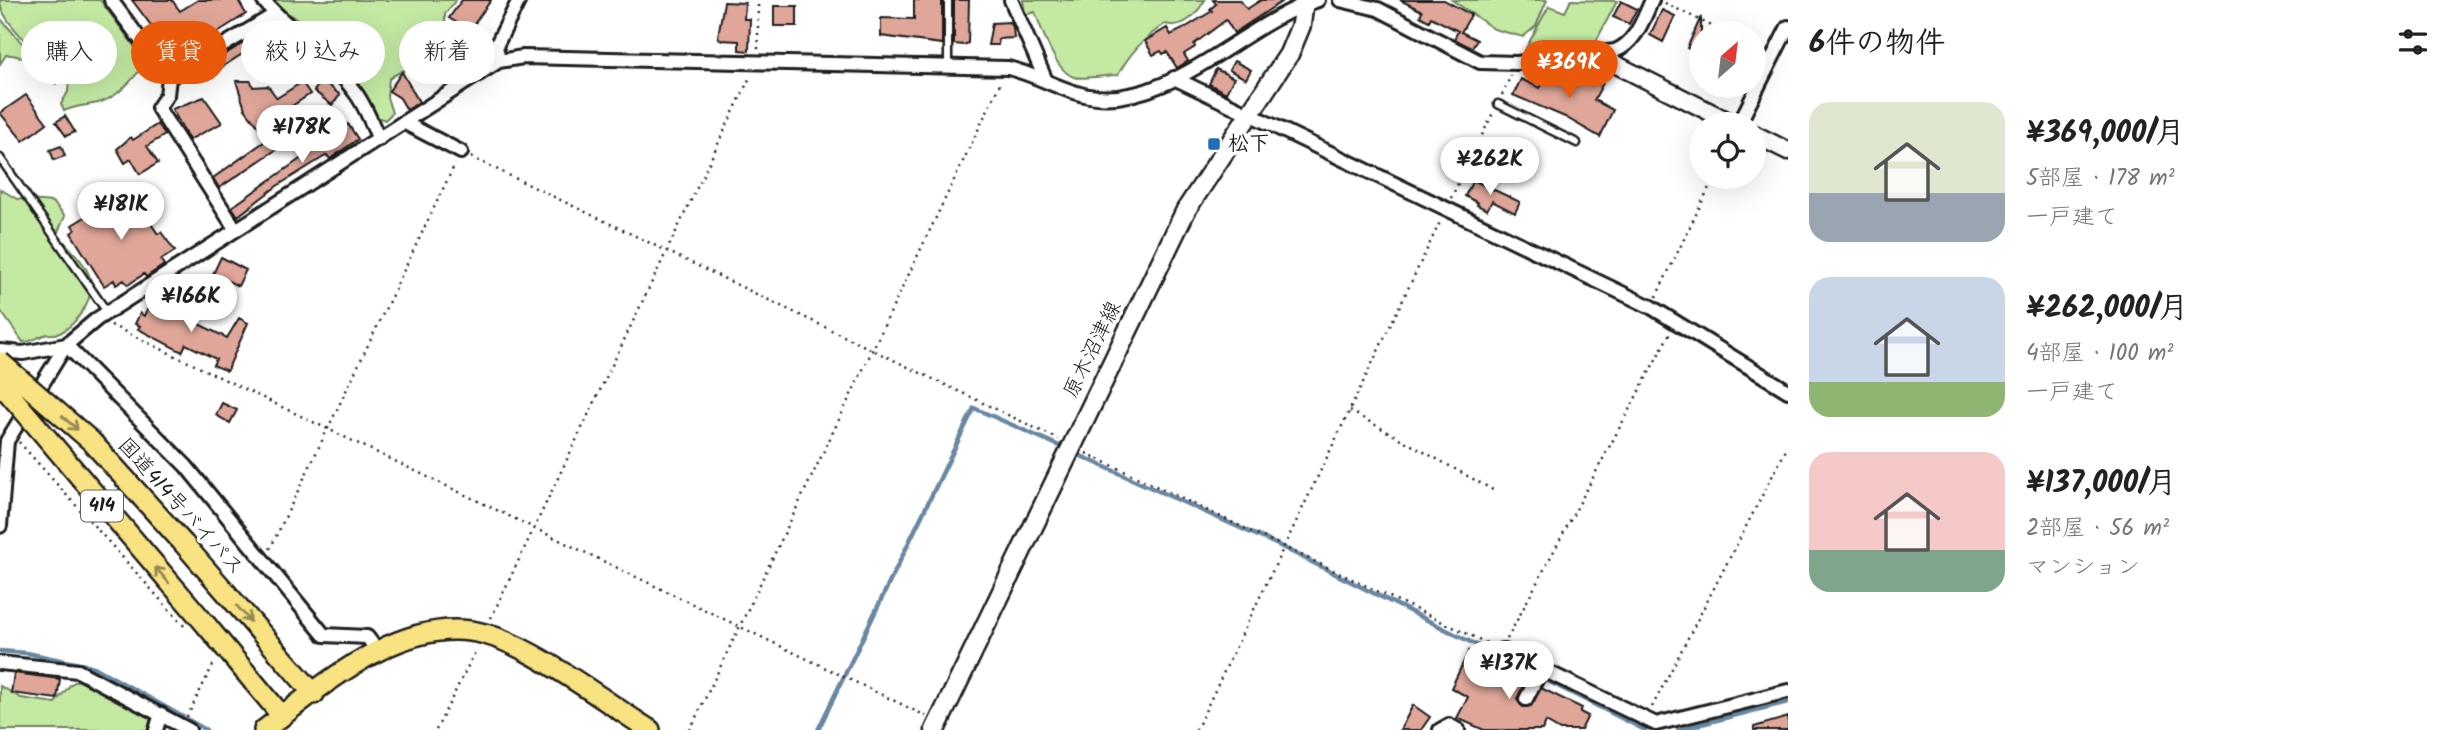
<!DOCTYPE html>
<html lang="ja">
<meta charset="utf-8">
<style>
body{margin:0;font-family:Kalam,"Klee One",sans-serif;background:#f6f6f6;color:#222;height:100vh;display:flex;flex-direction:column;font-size:26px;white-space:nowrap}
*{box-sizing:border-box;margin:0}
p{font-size:23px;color:#767676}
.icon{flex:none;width:38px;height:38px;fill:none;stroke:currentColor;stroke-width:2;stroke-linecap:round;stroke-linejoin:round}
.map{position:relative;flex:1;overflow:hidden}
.drawer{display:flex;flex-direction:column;background:#fff;width:665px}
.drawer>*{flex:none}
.banner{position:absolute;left:21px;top:21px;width:665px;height:63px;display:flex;gap:14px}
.needle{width:46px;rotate:28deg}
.buttons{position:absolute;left:1689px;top:21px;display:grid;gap:14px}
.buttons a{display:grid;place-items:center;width:77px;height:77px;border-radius:50%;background:#fff;box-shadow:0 7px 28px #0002;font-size:35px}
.price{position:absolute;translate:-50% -60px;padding:0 16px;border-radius:24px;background:#fff;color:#222;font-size:23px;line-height:46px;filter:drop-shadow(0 2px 4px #0008)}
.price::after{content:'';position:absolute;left:50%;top:42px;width:21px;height:16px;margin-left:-10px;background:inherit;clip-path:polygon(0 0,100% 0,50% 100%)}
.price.active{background:#ea580c;color:#fff}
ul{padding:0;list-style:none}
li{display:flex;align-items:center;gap:21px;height:175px;padding:0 21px}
li span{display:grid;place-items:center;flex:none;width:196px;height:140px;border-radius:21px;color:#555}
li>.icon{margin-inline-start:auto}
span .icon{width:84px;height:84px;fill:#fffc;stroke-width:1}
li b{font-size:30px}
h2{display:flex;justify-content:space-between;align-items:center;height:84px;padding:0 21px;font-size:30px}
.tag{padding:0 24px;border-radius:32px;background:#fff;box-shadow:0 7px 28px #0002;font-size:24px;line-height:63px}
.tag.active{background:#ea580c;color:#fff}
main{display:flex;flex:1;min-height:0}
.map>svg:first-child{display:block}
</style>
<main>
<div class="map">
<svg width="1788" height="730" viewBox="0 0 1788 730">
<rect width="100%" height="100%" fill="#fff"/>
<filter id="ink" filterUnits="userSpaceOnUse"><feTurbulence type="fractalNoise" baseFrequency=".0143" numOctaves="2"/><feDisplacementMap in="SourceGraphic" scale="14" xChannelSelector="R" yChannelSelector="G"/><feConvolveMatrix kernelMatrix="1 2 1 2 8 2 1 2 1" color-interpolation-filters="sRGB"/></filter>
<g filter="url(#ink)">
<path fill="#c3e9a3" stroke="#708260" stroke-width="2" d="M 0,0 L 100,0 L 140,54 L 142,67 C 131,82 117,98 98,103 C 86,106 76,105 64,111 L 61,104 L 68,92 L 69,79 C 50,62 0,25 0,0 Z
M 273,0 L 456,0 L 445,14 L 445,27 L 430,47 L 428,58 C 415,69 402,68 389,79 L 387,97 L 392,113 L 385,120 L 377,117 L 316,31 L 280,8 Z
M 1023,0 L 1205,0 C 1196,15 1184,29 1165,24 C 1145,37 1129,54 1118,75 C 1107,75 1082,80 1074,77 C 1055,71 1042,30 1035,12 L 1025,15 Z
M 1452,0 L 1547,0 L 1536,26 L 1523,37 L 1494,29 Z
M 1571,0 L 1617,1 L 1591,51 L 1529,58 L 1526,48 L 1549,6 L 1565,12 Z
M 0,18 L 31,53 L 62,78 L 56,84 C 42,72 25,53 6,55 L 0,64 Z
M 0,189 L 17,199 L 53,202 L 65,216 L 57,234 C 68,247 85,261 90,278 C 96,297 77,324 60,333 C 55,335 49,333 44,335 C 36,338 32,342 23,342 L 0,310 Z
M 80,679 L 96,682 L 151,716 L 148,730 L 0,730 L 0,686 L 21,698 L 55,703 L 71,684 Z"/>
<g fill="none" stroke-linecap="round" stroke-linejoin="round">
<path stroke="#6987a1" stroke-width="4.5" d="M 1072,452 L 1278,545 L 1645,730
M 0,651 L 27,653 L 94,667 L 206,730
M 818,730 L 974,408 L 1064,448
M 1678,730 L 1788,702"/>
</g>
<path fill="#dfa699" stroke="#1c1c1c" stroke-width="2" d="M 132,0 L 172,0 L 180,11 L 198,0 L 238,0 L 246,14 L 210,37 L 208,34 L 171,62 L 152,35 L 156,32 Z
M 462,0 L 491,0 L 463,40 L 474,47 L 467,58 L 471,64 L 448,84 L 442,77 L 437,80 L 429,71 L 448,55 L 437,43 L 457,23 L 449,18 Z
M 914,0 L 942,0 L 942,44 L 881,36 L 881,18 L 914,19 Z
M 954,0 L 969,0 L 968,43 L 964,45 L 954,44 Z
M 1213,0 L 1240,0 L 1247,9 L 1261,0 L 1284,0 L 1234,33 L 1226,20 L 1194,44 L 1195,47 L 1184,54 L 1188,61 L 1177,68 L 1167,52 L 1163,54 L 1161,51 L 1153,55 L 1145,41 L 1167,28 L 1171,35 L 1183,29 L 1212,11 L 1210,9 L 1216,4 Z
M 1400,0 L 1444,0 L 1471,15 L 1461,32 L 1477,40 L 1472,48 L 1454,39 L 1458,31 L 1431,17 L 1429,21 L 1420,16 L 1422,11 Z
M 1621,1 L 1637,9 L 1629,24 L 1613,17 Z
M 724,2 L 745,3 L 744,19 L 750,19 L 749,51 L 739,50 L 739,41 L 720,40 L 718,36 Z
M 774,6 L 797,6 L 797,26 L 774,26 Z
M 1662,10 L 1675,16 L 1663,42 L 1650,35 Z
M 1701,17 L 1701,55 L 1687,48 Z
M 1009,22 L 1013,27 L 1014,38 L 998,39 L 998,45 L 988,45 L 992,23 Z
M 245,42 L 250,49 L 211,74 L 206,66 Z
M 1234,61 L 1251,70 L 1246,79 L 1229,70 Z
M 1216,69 L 1234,78 L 1226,93 L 1209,84 Z
M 402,72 L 419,102 L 407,110 L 400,98 L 389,91 Z
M 1570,72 L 1584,80 L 1587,75 L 1603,83 L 1594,100 L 1613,110 L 1600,137 L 1565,117 L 1513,95 L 1521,79 L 1540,88 L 1548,74 L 1553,77 L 1561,73 L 1568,76 Z
M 322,80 L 340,95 L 332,105 L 314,91 Z
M 236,81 L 251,81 L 253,87 L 268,86 L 277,98 L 302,82 L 310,94 L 280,114 L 295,137 L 219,188 L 213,178 L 268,139 L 245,109 Z
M 26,95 L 47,123 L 23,141 L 0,113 Z
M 204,97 L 222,123 L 189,140 L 172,109 Z
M 65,116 L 75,132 L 66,136 L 56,122 Z
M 158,124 L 165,135 L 147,146 L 158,163 L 140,174 L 131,159 L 125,163 L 117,149 L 131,137 L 133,140 Z
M 348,124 L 358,139 L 330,159 L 327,155 L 277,186 L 238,216 L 232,207 L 320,145 L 318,142 Z
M 61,146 L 65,156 L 54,160 L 50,150 Z
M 1473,180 L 1520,202 L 1515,213 L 1492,201 L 1487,210 L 1477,205 L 1478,203 L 1465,196 Z
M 121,195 L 125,202 L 133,197 L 158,234 L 161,232 L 175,251 L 161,260 L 164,265 L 146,277 L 144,274 L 128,285 L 124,280 L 116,285 L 114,280 L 104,286 L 71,233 L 75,230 L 72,225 Z
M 221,257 L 246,270 L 238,286 L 213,274 Z
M 152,301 L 227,338 L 239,318 L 248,323 L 227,371 L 213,365 L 216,359 L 186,344 L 182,352 L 138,329 L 140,326 L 135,324 L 140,313 L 144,316 Z
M 222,403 L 237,410 L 230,423 L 216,415 Z
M 1469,651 L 1525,682 L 1517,699 L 1523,707 L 1531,706 L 1541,688 L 1582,708 L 1580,712 L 1588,716 L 1581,730 L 1560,730 L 1546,722 L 1542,730 L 1484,730 L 1457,718 L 1468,697 L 1451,688 Z
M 14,673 L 60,679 L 57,699 L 11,693 Z
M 1413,705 L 1430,717 L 1421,730 L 1400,730 Z
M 1788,717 L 1788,730 L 1754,730 L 1754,727 Z"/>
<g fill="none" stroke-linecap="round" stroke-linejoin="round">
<g stroke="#1c1c1c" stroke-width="11">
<path id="service" d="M 948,67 L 948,0
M 1498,104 L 1577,143
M 0,158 L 107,312"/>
</g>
<g stroke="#1c1c1c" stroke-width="18">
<path id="minor" d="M 111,0 L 169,78 L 167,95 L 158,108 L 236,230
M 263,0 C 291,32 328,56 354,91 C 365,104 371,123 379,139
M 1011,0 L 1046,81
M 1340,0 L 1378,9 L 1480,62 L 1517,63 L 1615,51 C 1636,43 1643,19 1652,0
M 499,61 L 496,46 L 519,0
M 169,78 L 274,15
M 1174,78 L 1651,307 L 1788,391
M 405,123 L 461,152
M 1739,124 L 1788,27
M 0,351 L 23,353 L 66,345 L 186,466 L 324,635 L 367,637 L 377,650
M 0,526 L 7,441 L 66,345 L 97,319 L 499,61 L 523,57 L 1008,68 C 1036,74 1061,91 1089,96 C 1170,110 1244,22 1318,0
M 1502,650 L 1656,724 L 1788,691
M 0,663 L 78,671 L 189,730
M 1526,699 L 1541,670
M 156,730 L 161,714
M 1440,730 L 1449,725 L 1458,730"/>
</g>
<g stroke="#1c1c1c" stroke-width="21">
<path id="tertiary" d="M 1595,54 L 1734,124
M 1754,134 L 1788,151"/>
</g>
<g stroke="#1c1c1c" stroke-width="23">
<path id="secondary" d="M 935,730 L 1186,210 L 1289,54 L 1301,25 L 1304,0"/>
</g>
<g stroke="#1c1c1c" stroke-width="24">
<path id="trunk" d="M 184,544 L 314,694
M 207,626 L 282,716
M 264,730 C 323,685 405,612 485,634 C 534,647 605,702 650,730"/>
</g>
<path stroke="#1c1c1c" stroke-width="2.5" stroke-dasharray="2 5" stroke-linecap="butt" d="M 1665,3 L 1726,33
M 1754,47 L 1763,52
M 758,49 L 758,0
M 1502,95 L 1511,75
M 471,157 L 1058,439
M 1451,198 L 1493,113
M 1656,297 L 1714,177
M 111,325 L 926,716
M 1350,411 L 1493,490
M 19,442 L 185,627
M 1086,453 L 1491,645
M 130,459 L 146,445
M 270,549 L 455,164
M 491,618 L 751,75
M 1507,639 L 1670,333
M 1652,707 L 1788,446
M 187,717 L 215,661
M 436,730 L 476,650
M 690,730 L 1002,80
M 1196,730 L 1441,220"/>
<use href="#service" stroke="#fff" stroke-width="6"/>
<use href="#minor" stroke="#fff" stroke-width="12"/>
<use href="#tertiary" stroke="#fff" stroke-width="16"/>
<use href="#secondary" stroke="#fff" stroke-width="18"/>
<use href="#trunk" stroke="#f8e281" stroke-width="19"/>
<g stroke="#1c1c1c" stroke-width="24" stroke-linecap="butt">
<path id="trunk-bridge" d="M 0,362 L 91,441 L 184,544
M 0,383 L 207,626"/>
</g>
<use href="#trunk-bridge" stroke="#f8e281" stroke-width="19"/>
</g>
<defs><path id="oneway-shaft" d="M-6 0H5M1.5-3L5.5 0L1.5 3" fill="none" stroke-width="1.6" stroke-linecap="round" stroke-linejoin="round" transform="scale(1.75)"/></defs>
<g stroke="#958954">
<use href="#oneway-shaft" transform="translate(70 423) rotate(41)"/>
<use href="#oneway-shaft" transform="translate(162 575) rotate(-131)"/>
<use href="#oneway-shaft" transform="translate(244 614) rotate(49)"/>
</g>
</g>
<rect fill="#1f6fb2" stroke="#fff" stroke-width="2.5" x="1207" y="137" width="14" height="14" rx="3.5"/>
<g text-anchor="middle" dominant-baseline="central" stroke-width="7" stroke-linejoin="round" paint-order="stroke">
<rect fill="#fff" stroke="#606060" stroke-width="2" x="81" y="490.5" width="42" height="31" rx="5"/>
<g font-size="19" font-weight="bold" fill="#1c1c1c">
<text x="102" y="506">414</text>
</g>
<g font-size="21" font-weight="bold" fill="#1c1c1c" stroke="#fff" text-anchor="start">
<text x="1228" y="144">松下</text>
</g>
<g font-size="21" fill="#1c1c1c" stroke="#fff">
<text transform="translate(1093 350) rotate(-64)">原木沼津線</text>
<text transform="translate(180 507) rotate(48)">国道414号バイパス</text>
</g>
</g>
</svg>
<div class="buttons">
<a><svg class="needle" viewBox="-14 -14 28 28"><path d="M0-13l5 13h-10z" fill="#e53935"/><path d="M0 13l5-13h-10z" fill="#767676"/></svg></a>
<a><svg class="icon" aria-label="locate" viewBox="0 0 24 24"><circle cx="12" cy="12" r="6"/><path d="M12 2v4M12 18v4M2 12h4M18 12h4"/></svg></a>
</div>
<b class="price active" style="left:1569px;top:100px">¥369K</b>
<b class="price" style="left:302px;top:165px">¥178K</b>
<b class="price" style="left:1490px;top:197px">¥262K</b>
<b class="price" style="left:121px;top:242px">¥181K</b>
<b class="price" style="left:191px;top:334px">¥166K</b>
<b class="price" style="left:1509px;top:701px">¥137K</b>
<div class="banner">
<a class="tag">購入</a>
<a class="tag active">賃貸</a>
<a class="tag">絞り込み</a>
<a class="tag">新着</a>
</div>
</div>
<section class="drawer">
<h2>6件の物件<svg class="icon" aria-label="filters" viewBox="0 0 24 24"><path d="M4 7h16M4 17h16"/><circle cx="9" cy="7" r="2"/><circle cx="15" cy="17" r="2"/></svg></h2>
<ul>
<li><span style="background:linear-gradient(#dfe7d0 65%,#9aa5b1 0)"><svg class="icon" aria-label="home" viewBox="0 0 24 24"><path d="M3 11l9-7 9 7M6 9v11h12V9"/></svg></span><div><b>¥369,000/月</b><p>5部屋 · 178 m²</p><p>一戸建て</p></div></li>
<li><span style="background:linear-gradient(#c9d6e8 75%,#8fb573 0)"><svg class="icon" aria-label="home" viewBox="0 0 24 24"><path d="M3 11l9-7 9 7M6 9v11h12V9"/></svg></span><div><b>¥262,000/月</b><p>4部屋 · 100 m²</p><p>一戸建て</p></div></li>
<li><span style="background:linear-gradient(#f6c9c9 70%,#7fa58c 0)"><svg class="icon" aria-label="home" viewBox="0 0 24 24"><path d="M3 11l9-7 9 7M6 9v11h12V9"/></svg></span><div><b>¥137,000/月</b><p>2部屋 · 56 m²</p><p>マンション</p></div></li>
</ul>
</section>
</main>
